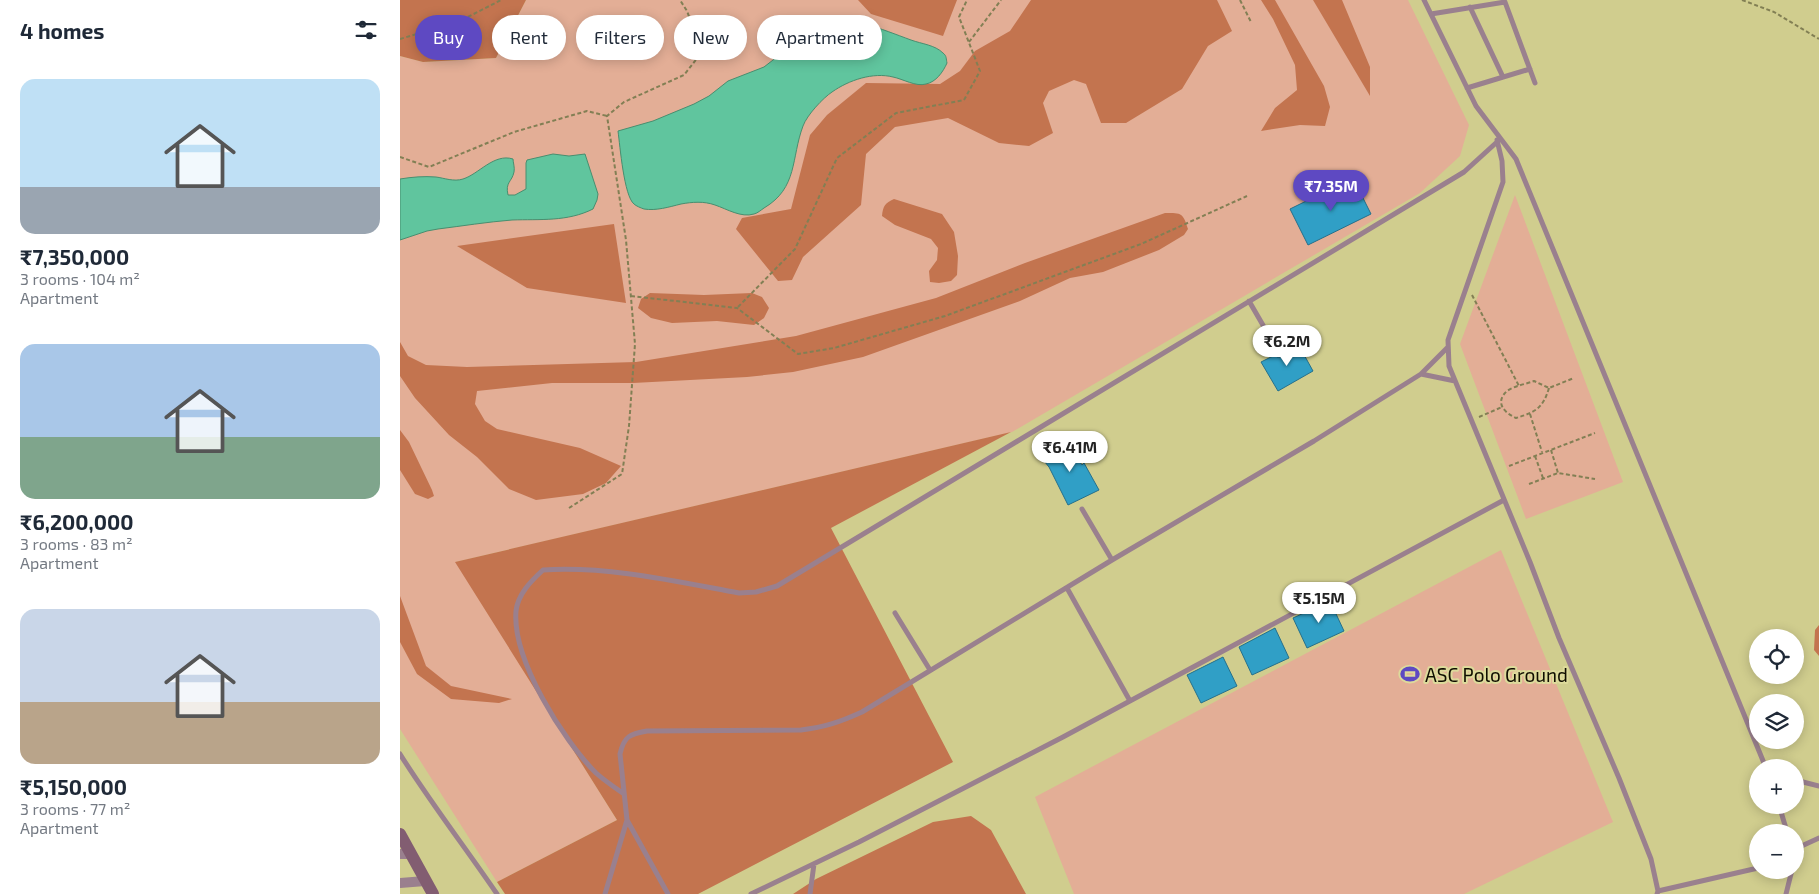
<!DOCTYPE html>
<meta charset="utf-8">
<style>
body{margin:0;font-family:"Exo 2",sans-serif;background:#f6f6f7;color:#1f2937;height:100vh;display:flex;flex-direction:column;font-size:19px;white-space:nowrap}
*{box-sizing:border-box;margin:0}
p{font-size:16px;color:#747a83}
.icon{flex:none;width:28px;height:28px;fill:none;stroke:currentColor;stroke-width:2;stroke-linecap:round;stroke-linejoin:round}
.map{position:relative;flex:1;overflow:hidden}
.panel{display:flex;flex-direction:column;background:#fff;width:400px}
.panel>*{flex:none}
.guide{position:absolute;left:15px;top:15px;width:475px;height:45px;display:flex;gap:10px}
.fabs{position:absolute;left:1349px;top:629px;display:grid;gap:10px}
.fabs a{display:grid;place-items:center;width:55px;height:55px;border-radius:50%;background:#fff;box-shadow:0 2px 12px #0003;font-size:25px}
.price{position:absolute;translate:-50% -42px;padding:0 11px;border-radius:18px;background:#fff;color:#222;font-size:16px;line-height:32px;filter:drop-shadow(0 1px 2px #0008)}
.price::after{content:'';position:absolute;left:50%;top:30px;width:15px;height:11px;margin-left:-8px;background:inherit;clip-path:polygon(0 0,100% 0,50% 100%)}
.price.current{background:#5e49c2;color:#fff}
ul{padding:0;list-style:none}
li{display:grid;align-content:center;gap:10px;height:265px;padding:0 20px}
li span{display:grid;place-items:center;height:155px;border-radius:15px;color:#555}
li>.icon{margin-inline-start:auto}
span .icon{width:90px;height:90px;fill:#fffc;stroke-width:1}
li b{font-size:21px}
h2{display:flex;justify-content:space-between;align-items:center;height:60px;padding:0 20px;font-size:21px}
.tag{padding:0 18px;border-radius:22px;background:#fff;box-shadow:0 2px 12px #0003;font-size:18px;line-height:45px}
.tag.current{background:#5e49c2;color:#fff}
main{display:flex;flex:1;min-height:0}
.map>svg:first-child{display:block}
</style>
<main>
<section class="panel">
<h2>4 homes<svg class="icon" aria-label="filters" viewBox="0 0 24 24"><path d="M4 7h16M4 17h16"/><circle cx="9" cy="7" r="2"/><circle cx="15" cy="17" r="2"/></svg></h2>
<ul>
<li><span style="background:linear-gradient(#bfe0f5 70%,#9aa5b1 0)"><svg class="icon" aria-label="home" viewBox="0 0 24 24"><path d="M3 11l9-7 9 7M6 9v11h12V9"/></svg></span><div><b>₹7,350,000</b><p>3 rooms · 104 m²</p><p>Apartment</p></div></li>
<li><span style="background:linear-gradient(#a9c7e8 60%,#7fa58c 0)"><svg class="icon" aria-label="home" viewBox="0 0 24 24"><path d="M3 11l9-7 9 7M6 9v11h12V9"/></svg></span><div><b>₹6,200,000</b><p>3 rooms · 83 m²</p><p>Apartment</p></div></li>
<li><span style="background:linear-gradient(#c9d6e8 60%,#b9a48a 0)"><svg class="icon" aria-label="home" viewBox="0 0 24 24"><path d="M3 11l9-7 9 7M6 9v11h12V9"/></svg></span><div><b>₹5,150,000</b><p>3 rooms · 77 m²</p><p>Apartment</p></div></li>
</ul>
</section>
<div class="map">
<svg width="1419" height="894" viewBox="0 0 1419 894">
<rect width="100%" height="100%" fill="#d0cd8e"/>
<path fill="#e3ae96" d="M 126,0 L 1008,0 L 1069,125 L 1060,156 L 1020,193 L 612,432 L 56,562 L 217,820 L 97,882 L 0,729 L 0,56 L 23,62 L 96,58 Z
M 1115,195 L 1223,482 L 1126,519 L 1060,344 Z
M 1101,550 L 1213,822 L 1064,894 L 674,894 L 635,797 Z"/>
<path fill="#c3744f" d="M 0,0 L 126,0 L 96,58 L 23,62 L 0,56 Z
M 458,0 L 557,0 L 543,36 L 471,14 Z
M 631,0 L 817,0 L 832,31 L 808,46 L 782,89 L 726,123 L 701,123 L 686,84 L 674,80 L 649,91 L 643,103 L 653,133 L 629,146 L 599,143 L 548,118 L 495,127 L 466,154 L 461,205 L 403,257 L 392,280 L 378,281 L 336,229 L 342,218 L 391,209 L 410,135 L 427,115 L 466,83 L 540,84 L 560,71 L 575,51 L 610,31 Z
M 861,0 L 875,0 L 924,86 L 930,107 L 925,126 L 900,125 L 861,131 L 875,108 L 897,90 L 895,65 L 873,19 Z
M 913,0 L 942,0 L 970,67 L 970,96 Z
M 494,199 L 542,214 L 554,232 L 558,256 L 557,275 L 551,281 L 539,283 L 530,282 L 529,271 L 537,260 L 538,248 L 531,239 L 495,225 L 482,216 C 483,206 485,203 494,199 Z
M 765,213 C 782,213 783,213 788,229 L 784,235 L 759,250 L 703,272 L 670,278 L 620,301 L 463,357 L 393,372 L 347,377 L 233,383 L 152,383 L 77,391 L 75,404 L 85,421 L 97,429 L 180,448 L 221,466 L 206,483 L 183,494 L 136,500 L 109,489 L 77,457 L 49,435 L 15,398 L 0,376 L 0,342 L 8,356 L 26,365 L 67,367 L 236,362 L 396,336 L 536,298 L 625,263 Z
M 214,224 L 226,303 L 127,288 L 57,246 Z
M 250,293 L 304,295 L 352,293 L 362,297 L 369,308 L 364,318 L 354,325 L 317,321 L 272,323 L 251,318 L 238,308 L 241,299 Z
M 0,430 L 9,442 L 32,490 L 34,496 L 28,499 L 15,494 L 0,470 Z
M 611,432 L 431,528 L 553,762 L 298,894 L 105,894 L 97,882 L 217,820 L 55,562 Z
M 0,596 L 26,666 L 51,686 L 112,699 L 99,703 L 51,699 L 17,674 L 0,642 Z
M 1419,625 L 1419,656 L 1414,650 L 1415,630 Z
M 571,816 L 591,830 L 626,894 L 393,894 L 416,879 L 533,822 Z"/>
<path fill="#60c59e" stroke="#488e6f" d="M 418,16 C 450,16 481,29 511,40 C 522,44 535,45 543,53 C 547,56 546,59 547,63 C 543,72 536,82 526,84 C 516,87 503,79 493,77 C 473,72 449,80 432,92 C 423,98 407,115 403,126 C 391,158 398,188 364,208 C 361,210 358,213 354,214 C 341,218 327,209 315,205 C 304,201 292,202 281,204 C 269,207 256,211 244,209 C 241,208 236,206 234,204 C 224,196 220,146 218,131 L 253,121 L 294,104 L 309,96 L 328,81 L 364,67 L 382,53 L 397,25 L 405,20 Z
M 153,154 L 169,156 L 185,154 L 198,194 L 197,200 L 193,209 C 167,222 140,219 112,220 C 87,222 62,226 38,229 L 27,231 L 0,240 L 0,179 C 12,177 24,176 36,177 C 44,178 54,182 63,179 C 79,174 94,153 113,159 C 113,162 115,168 114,172 C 112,182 105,182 108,195 L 115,195 L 126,189 L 126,163 L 127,160 Z"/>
<path fill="#309fc6" stroke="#26708b" d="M 953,178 L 971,214 L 908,245 L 890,209 Z
M 897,342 L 913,371 L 878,391 L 861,362 L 875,355 L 877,357 L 881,357 L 883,355 L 883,350 Z
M 666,441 L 682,465 L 684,463 L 699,490 L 668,505 L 649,467 L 640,456 Z
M 930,601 L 944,631 L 907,648 L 893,618 Z
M 875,628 L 889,658 L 852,675 L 839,647 Z
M 823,657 L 837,686 L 801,703 L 787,675 Z"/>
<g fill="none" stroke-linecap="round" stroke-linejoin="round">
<path stroke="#827f54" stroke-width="2" stroke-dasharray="4 2.5" stroke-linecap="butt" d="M 840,0 L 851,22
M 1342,0 L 1374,12 L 1419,39
M 0,39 L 60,21 L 101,0
M 569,42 L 601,0
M 0,157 L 29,167 L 114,132 L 187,111 L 207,116
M 1072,295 L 1119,386
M 231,296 L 337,308 L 398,354 L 434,348 L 545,316 L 741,244 L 847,196
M 338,307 L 395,249 L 437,158 L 496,113 L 564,100 L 580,71 L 559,17 L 567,0
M 1149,388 C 1143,408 1136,412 1116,418 C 1105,413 1094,403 1107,391 C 1114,386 1126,384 1134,381 L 1149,388 L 1174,378
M 1130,414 L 1142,452
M 1079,417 L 1102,407
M 1151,450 L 1158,473
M 1135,456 L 1143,478
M 1109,466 L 1195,433
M 1129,484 L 1158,473 L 1195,479
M 169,508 L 222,474 L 229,426 L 235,344 L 226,240 L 207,116 L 224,102 L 284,75 L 302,52 L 287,11 L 280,0"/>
<path stroke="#9a808e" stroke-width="5" d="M 1024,0 L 1076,106 L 1116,159 L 1366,768
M 1070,7 L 1103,77
M 1031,14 L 1105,2 L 1135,83
M 1067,88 L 1130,69
M 1097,140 L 1102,161 L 1103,182 L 1048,340 L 1049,366 L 1130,562 L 1159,638 L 1219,778 L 1251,859 L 1258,891
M 849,301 L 879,353
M 1048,347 L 1021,374 L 1055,381
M 682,509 L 712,560
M 667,588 L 730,701
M 495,613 L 530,670
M 0,754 C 30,802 65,847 97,894
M 1395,783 L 1403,782 L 1419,786
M 224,794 C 214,787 205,781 196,773 C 163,740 112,659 116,611 C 118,594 131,581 143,570 C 209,566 274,581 339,593 L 356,592 L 377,586 L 1064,172 L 1097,142
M 1379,805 L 1387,832
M 227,820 L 220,754 C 224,736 230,734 247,731 L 401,730 C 425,727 440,722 462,712 L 712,560 L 914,441 L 1021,374
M 1395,849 L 1419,838
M 205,894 L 227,820 L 268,894
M 351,894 L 459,842 L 663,737 L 1104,500
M 410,894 L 414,864
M 1257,894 L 1258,891 L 1358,868
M 1386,894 L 1392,870"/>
<path stroke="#9a808e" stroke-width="10" d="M 0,854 L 11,854
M 0,883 L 25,881"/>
<path stroke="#825d71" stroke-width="12" d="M 0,834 L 33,894"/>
</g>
<defs>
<g id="stadium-bare" transform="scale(1.5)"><path d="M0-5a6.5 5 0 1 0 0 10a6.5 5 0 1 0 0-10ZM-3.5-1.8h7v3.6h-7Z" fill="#5e49c2" stroke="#ddda9b" stroke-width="2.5" paint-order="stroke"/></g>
</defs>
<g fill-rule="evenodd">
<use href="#stadium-bare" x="1010" y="674"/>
</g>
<g text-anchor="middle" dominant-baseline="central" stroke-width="4" stroke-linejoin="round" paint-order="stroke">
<g font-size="19" fill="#100e00" stroke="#ddda9b" text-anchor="start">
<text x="1025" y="674">ASC Polo Ground</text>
</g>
</g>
</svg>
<div class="fabs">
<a><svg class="icon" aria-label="locate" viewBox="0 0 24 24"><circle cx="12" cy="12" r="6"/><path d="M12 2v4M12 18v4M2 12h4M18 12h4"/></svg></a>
<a><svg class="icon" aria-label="layers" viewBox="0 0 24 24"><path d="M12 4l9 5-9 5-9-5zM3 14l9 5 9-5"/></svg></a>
<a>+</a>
<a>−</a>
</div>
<b class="price current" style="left:931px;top:212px">₹7.35M</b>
<b class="price" style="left:887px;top:367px">₹6.2M</b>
<b class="price" style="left:670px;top:473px">₹6.41M</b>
<b class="price" style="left:919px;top:624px">₹5.15M</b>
<div class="guide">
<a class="tag current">Buy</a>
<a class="tag">Rent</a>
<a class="tag">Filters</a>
<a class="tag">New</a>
<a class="tag">Apartment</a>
</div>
</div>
</main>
